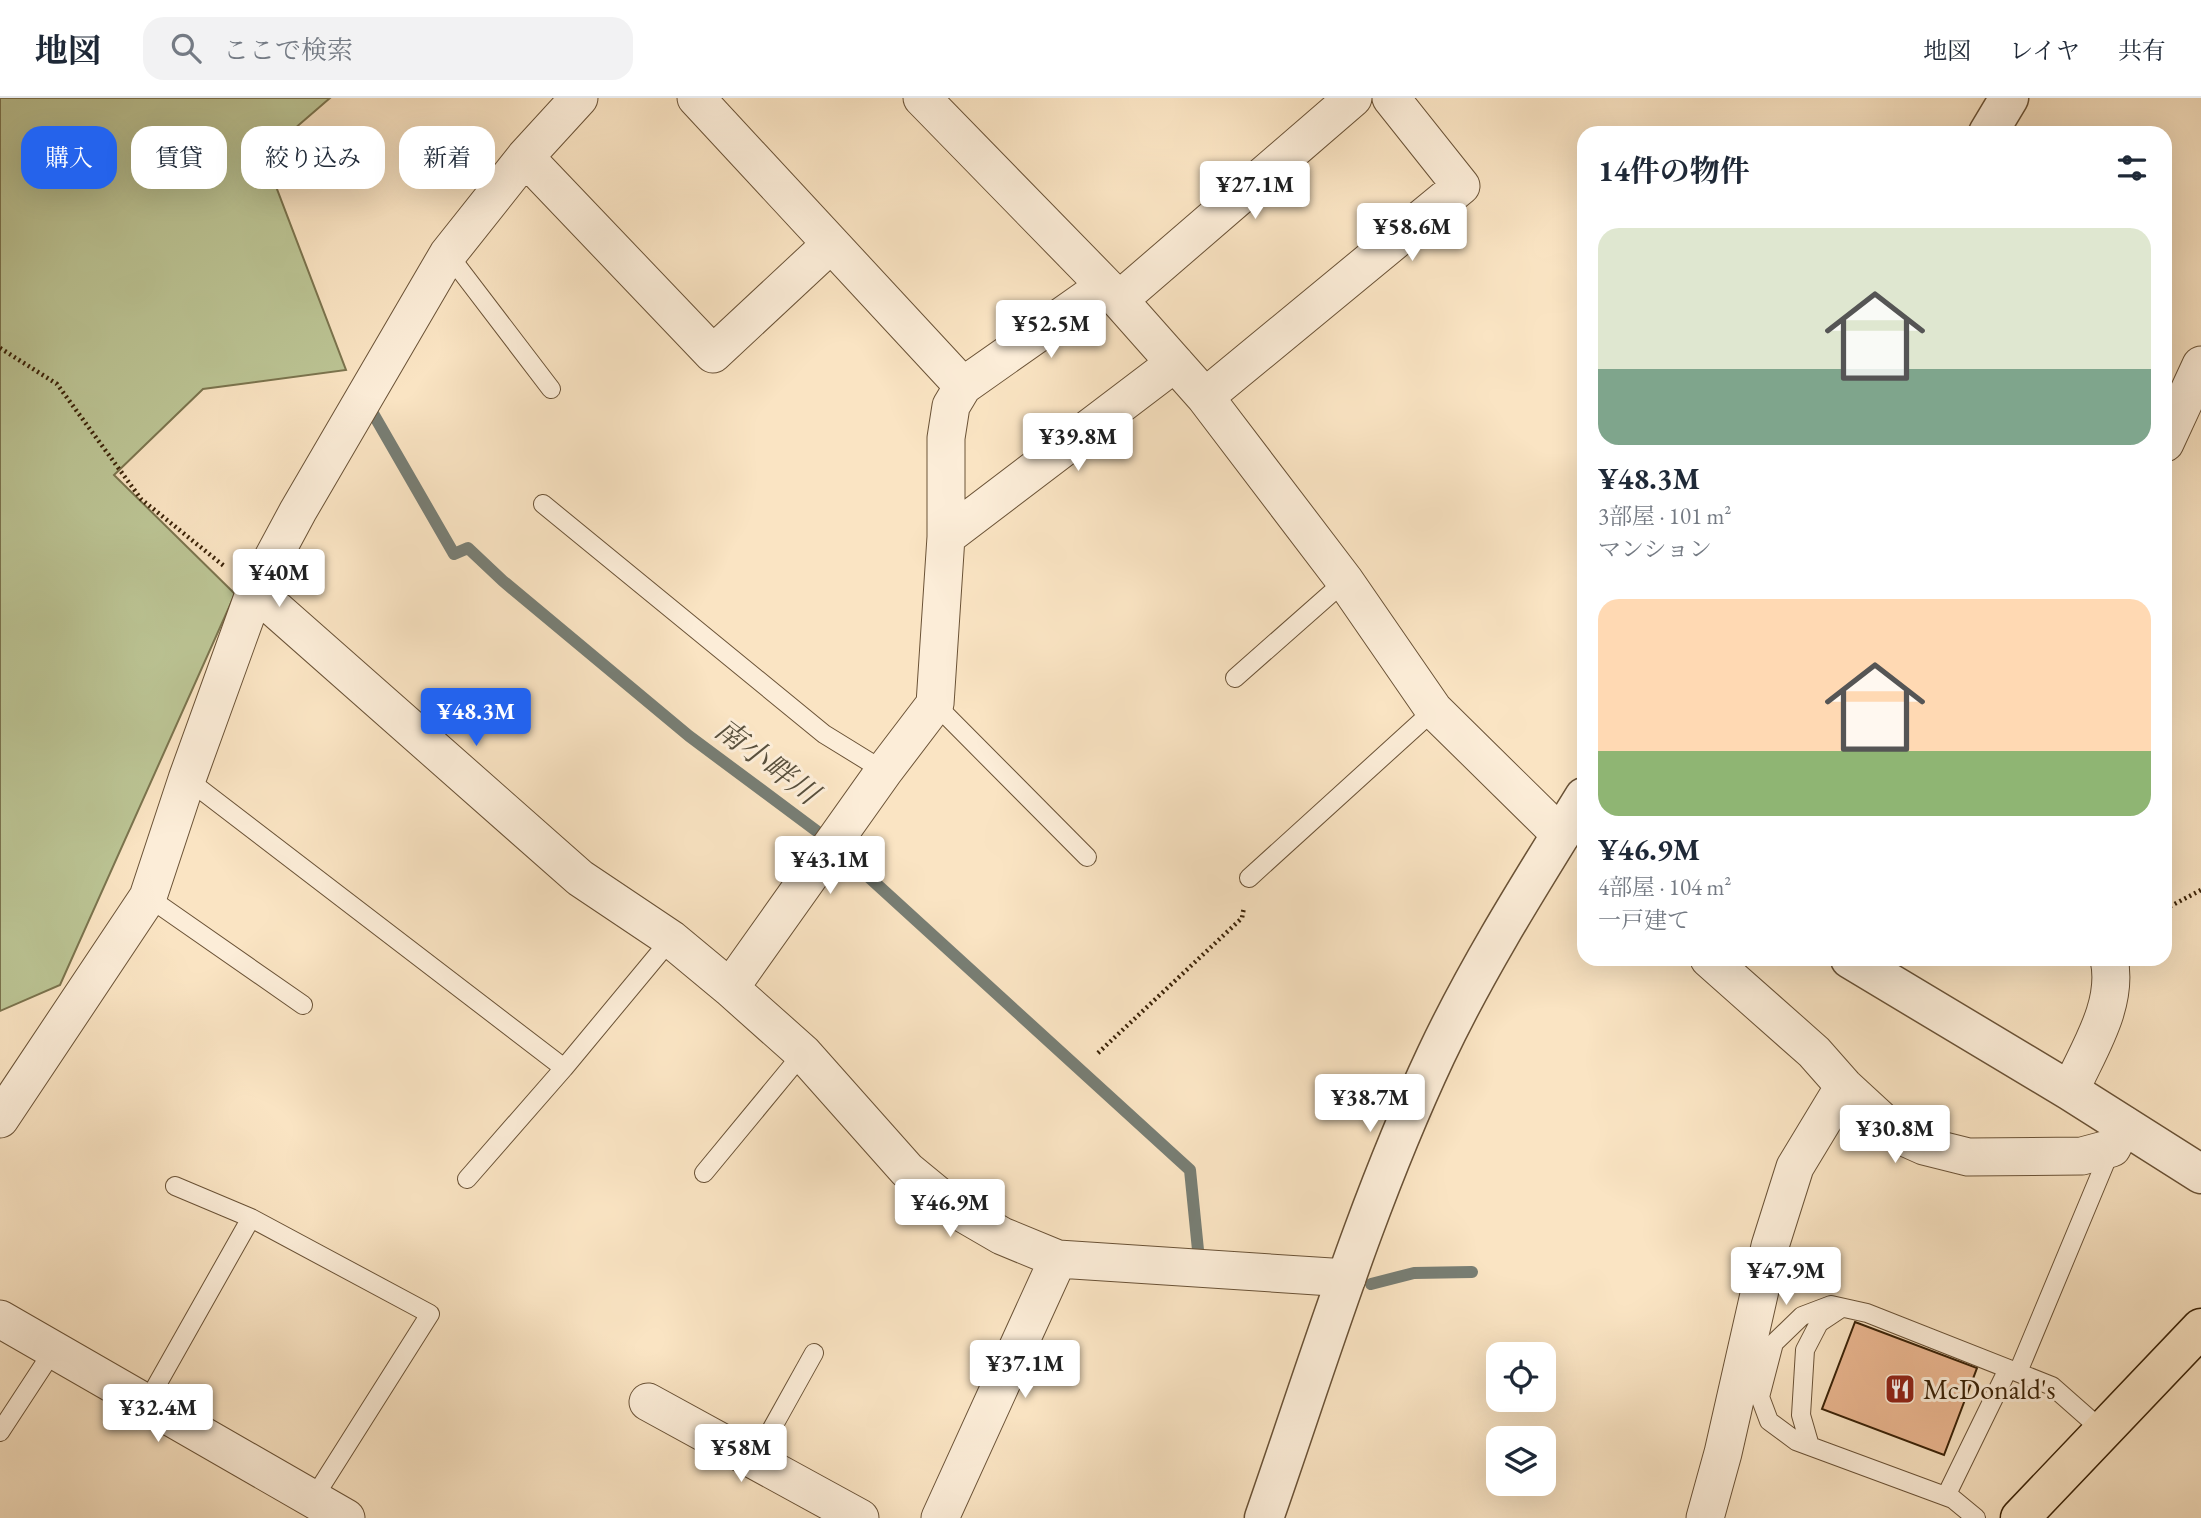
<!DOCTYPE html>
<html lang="ja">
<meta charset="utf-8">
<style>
body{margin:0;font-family:"EB Garamond","Noto Serif JP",serif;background:#f2f2f3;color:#1f2937;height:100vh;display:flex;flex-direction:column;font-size:26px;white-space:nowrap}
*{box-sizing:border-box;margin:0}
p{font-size:23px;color:#747a83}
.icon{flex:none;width:38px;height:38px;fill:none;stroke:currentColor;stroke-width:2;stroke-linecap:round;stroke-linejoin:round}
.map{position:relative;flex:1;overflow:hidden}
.panel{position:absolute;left:1577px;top:28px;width:595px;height:840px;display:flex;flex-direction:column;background:#fff;border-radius:21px;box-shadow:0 7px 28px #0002}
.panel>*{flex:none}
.top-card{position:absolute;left:21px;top:28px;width:665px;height:63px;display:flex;gap:14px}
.controls{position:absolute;left:1486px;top:1244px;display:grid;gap:14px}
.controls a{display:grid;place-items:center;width:70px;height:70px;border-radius:14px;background:#fff;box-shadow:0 7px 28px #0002;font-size:35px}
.price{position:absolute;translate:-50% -60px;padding:0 16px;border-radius:7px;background:#fff;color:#222;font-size:23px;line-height:46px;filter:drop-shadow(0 2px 4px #0008)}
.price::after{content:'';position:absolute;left:50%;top:42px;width:21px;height:16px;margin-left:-10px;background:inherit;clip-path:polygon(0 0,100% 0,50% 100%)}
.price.active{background:#2563eb;color:#fff}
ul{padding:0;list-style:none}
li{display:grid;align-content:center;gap:14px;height:371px;padding:0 21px}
li span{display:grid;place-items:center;height:217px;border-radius:21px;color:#555}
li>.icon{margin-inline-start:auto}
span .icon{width:126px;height:126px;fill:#fffc;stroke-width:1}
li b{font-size:30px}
h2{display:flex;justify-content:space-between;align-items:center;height:84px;padding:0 21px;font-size:30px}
.pill{padding:0 24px;border-radius:21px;background:#fff;box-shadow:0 7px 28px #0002;font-size:24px;line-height:63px}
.pill.active{background:#2563eb;color:#fff}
header{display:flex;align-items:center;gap:42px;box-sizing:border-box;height:98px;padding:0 35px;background:#fff;border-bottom:2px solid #e0e1e3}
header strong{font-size:33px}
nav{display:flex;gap:38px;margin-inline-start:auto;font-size:24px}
.search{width:490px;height:63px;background:#f2f2f3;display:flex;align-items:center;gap:18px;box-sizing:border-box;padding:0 24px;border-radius:21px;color:#747a83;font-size:26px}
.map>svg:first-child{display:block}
</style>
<header>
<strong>地図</strong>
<div class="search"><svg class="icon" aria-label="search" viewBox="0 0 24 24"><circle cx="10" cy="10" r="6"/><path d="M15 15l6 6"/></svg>ここで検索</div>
<nav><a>地図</a><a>レイヤ</a><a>共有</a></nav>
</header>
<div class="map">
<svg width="2201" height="1420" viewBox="0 0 2201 1420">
<rect width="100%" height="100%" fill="#fae4c3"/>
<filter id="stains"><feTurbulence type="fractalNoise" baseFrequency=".00286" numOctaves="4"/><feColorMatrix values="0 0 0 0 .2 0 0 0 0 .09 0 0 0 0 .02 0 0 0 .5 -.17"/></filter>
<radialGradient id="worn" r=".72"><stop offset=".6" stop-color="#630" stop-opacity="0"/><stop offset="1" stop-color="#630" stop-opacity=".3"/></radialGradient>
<path fill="#bcc595" stroke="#7b744e" stroke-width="2" d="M 0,0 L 330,0 L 264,57 L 346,272 L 203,291 L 114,377 L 235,496 L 60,887 L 0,913 Z"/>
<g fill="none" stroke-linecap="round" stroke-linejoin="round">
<path stroke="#787e74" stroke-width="12" d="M 367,305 L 454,456 L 468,450 L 503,483 L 689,638 L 826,740 L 1190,1072 L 1198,1152
M 1371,1186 L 1414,1175 L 1472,1174"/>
</g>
<path fill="#ebb791" stroke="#3a2207" stroke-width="2" d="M 1855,1224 L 1977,1270 L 1944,1357 L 1822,1311 Z"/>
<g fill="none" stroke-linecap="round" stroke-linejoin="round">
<g stroke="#6a5236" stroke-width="20">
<path id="service" d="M 448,156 L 551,291
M 543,406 L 824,636 L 884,673
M 1235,580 L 1345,483
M 935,606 L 1087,759
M 187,681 L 564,970 L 671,841
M 1249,780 L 1434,612
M 148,799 L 303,907
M 704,1075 L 803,955
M 467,1081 L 564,970
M 175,1088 L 251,1120 L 430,1216 L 313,1401
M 2018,1274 L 2111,1051
M 146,1306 L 251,1120
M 0,1334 L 53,1253
M 1810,1348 L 1801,1317 L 1805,1252 L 1819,1225 L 1840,1211
M 755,1361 L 814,1255
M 1946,1398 L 2008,1271
M 1976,1420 L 1953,1401 L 1796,1343 L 1769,1323 L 1760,1299 L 1774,1245 L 1802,1218 L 1831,1207 L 1867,1215 L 2052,1288 L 2103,1333"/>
</g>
<g stroke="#6a5236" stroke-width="39">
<path id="minor" d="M 696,0 L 963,288 L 951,308 L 946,340 L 946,439 L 935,606 L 884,673 L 730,890
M 922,0 L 1119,202 L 1205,299 L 1345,483 L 1434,612 L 1561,737
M 525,59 L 713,256 L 831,146
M 1119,202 L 1353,0
M 963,288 L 1105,188
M 1205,299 L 1461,88 L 1391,0
M 2165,345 L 2201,267
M 946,439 L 1175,265
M 255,493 L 580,780 L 671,841 L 730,890 L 803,955 L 907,1072 L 952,1109 L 1002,1138 L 1058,1161 L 1347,1180
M 1709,861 L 1814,954 L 1844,988 L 1895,1035 L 1924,1048 L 1968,1059 L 2082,1058 L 2112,1050 L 2124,1027
M 2070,993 C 2088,952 2119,907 2109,861
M 0,1021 L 148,799 L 187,681 L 255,493 L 298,413 L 448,156 L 525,59 L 579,0
M 0,1221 L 346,1420
M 648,1304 L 860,1420
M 940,1420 L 1058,1161
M 1705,1420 L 1723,1355 L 1770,1148 L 1795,1069 L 1844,988"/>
</g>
<g stroke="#6a5236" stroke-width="41">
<path id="tertiary" d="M 1988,35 L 2009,0
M 1850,861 L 2070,993 L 2201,1076
M 1264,1420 C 1318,1265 1366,1106 1436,957 C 1478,868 1532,783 1584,699"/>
</g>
<g stroke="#3a2207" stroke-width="41">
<path id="trunk" d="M 2020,1420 L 2201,1230"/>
</g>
<path stroke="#3a2207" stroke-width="4.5" stroke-dasharray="2 3.5" stroke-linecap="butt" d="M 0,250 L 57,286 L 141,401 L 224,468
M 2165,811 L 2201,792
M 1098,955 L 1242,820 L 1244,809"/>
<use href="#service" stroke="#fcedd8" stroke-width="18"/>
<use href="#minor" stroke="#fcedd8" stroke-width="37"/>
<use href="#tertiary" stroke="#fcedd8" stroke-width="38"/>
<use href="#trunk" stroke="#fae4c3" stroke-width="38"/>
</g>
<defs>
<g id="restaurant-square" transform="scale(1.575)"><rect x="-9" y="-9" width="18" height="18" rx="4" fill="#8f2418" stroke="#fcedd8"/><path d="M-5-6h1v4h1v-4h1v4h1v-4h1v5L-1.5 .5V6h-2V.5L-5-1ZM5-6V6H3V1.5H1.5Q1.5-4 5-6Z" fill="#fff"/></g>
</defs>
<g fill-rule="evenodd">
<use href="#restaurant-square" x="1900" y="1291"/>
</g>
<g text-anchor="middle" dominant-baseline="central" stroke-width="6" stroke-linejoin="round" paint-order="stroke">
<g font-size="28" fill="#3a2207" stroke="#fcedd8" text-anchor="start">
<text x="1923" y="1291">McDonald's</text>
</g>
<g font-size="30" font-style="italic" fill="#59503d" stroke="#fcedd8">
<text transform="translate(767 663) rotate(37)">南小畔川</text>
</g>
</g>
<rect width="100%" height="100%" filter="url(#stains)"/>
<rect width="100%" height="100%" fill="url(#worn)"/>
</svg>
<div class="controls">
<a><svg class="icon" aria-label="locate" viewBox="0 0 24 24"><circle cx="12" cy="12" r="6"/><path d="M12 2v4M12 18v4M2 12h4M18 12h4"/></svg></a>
<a><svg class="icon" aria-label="layers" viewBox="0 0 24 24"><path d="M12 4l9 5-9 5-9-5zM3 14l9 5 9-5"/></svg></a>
</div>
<b class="price" style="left:1255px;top:123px">¥27.1M</b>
<b class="price" style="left:1412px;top:165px">¥58.6M</b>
<b class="price" style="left:1051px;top:262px">¥52.5M</b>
<b class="price" style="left:1078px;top:375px">¥39.8M</b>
<b class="price" style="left:279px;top:511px">¥40M</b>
<b class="price active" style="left:476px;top:650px">¥48.3M</b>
<b class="price" style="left:830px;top:798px">¥43.1M</b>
<b class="price" style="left:1370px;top:1036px">¥38.7M</b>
<b class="price" style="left:1895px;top:1067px">¥30.8M</b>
<b class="price" style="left:950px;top:1141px">¥46.9M</b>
<b class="price" style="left:1786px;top:1209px">¥47.9M</b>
<b class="price" style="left:1025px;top:1302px">¥37.1M</b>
<b class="price" style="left:158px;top:1346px">¥32.4M</b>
<b class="price" style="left:741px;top:1386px">¥58M</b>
<div class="top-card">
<a class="pill active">購入</a>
<a class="pill">賃貸</a>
<a class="pill">絞り込み</a>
<a class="pill">新着</a>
</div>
<section class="panel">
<h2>14件の物件<svg class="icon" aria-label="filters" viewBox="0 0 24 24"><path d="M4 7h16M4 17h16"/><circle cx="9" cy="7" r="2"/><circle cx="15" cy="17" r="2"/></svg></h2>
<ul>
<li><span style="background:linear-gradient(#dfe7d0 65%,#7fa58c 0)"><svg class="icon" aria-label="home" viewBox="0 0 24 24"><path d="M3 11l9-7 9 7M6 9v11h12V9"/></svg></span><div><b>¥48.3M</b><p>3部屋 · 101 m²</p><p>マンション</p></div></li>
<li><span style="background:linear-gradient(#ffd9b3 70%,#8fb573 0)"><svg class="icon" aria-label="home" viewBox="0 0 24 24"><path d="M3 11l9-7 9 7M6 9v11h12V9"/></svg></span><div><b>¥46.9M</b><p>4部屋 · 104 m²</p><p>一戸建て</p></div></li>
</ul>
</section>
</div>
